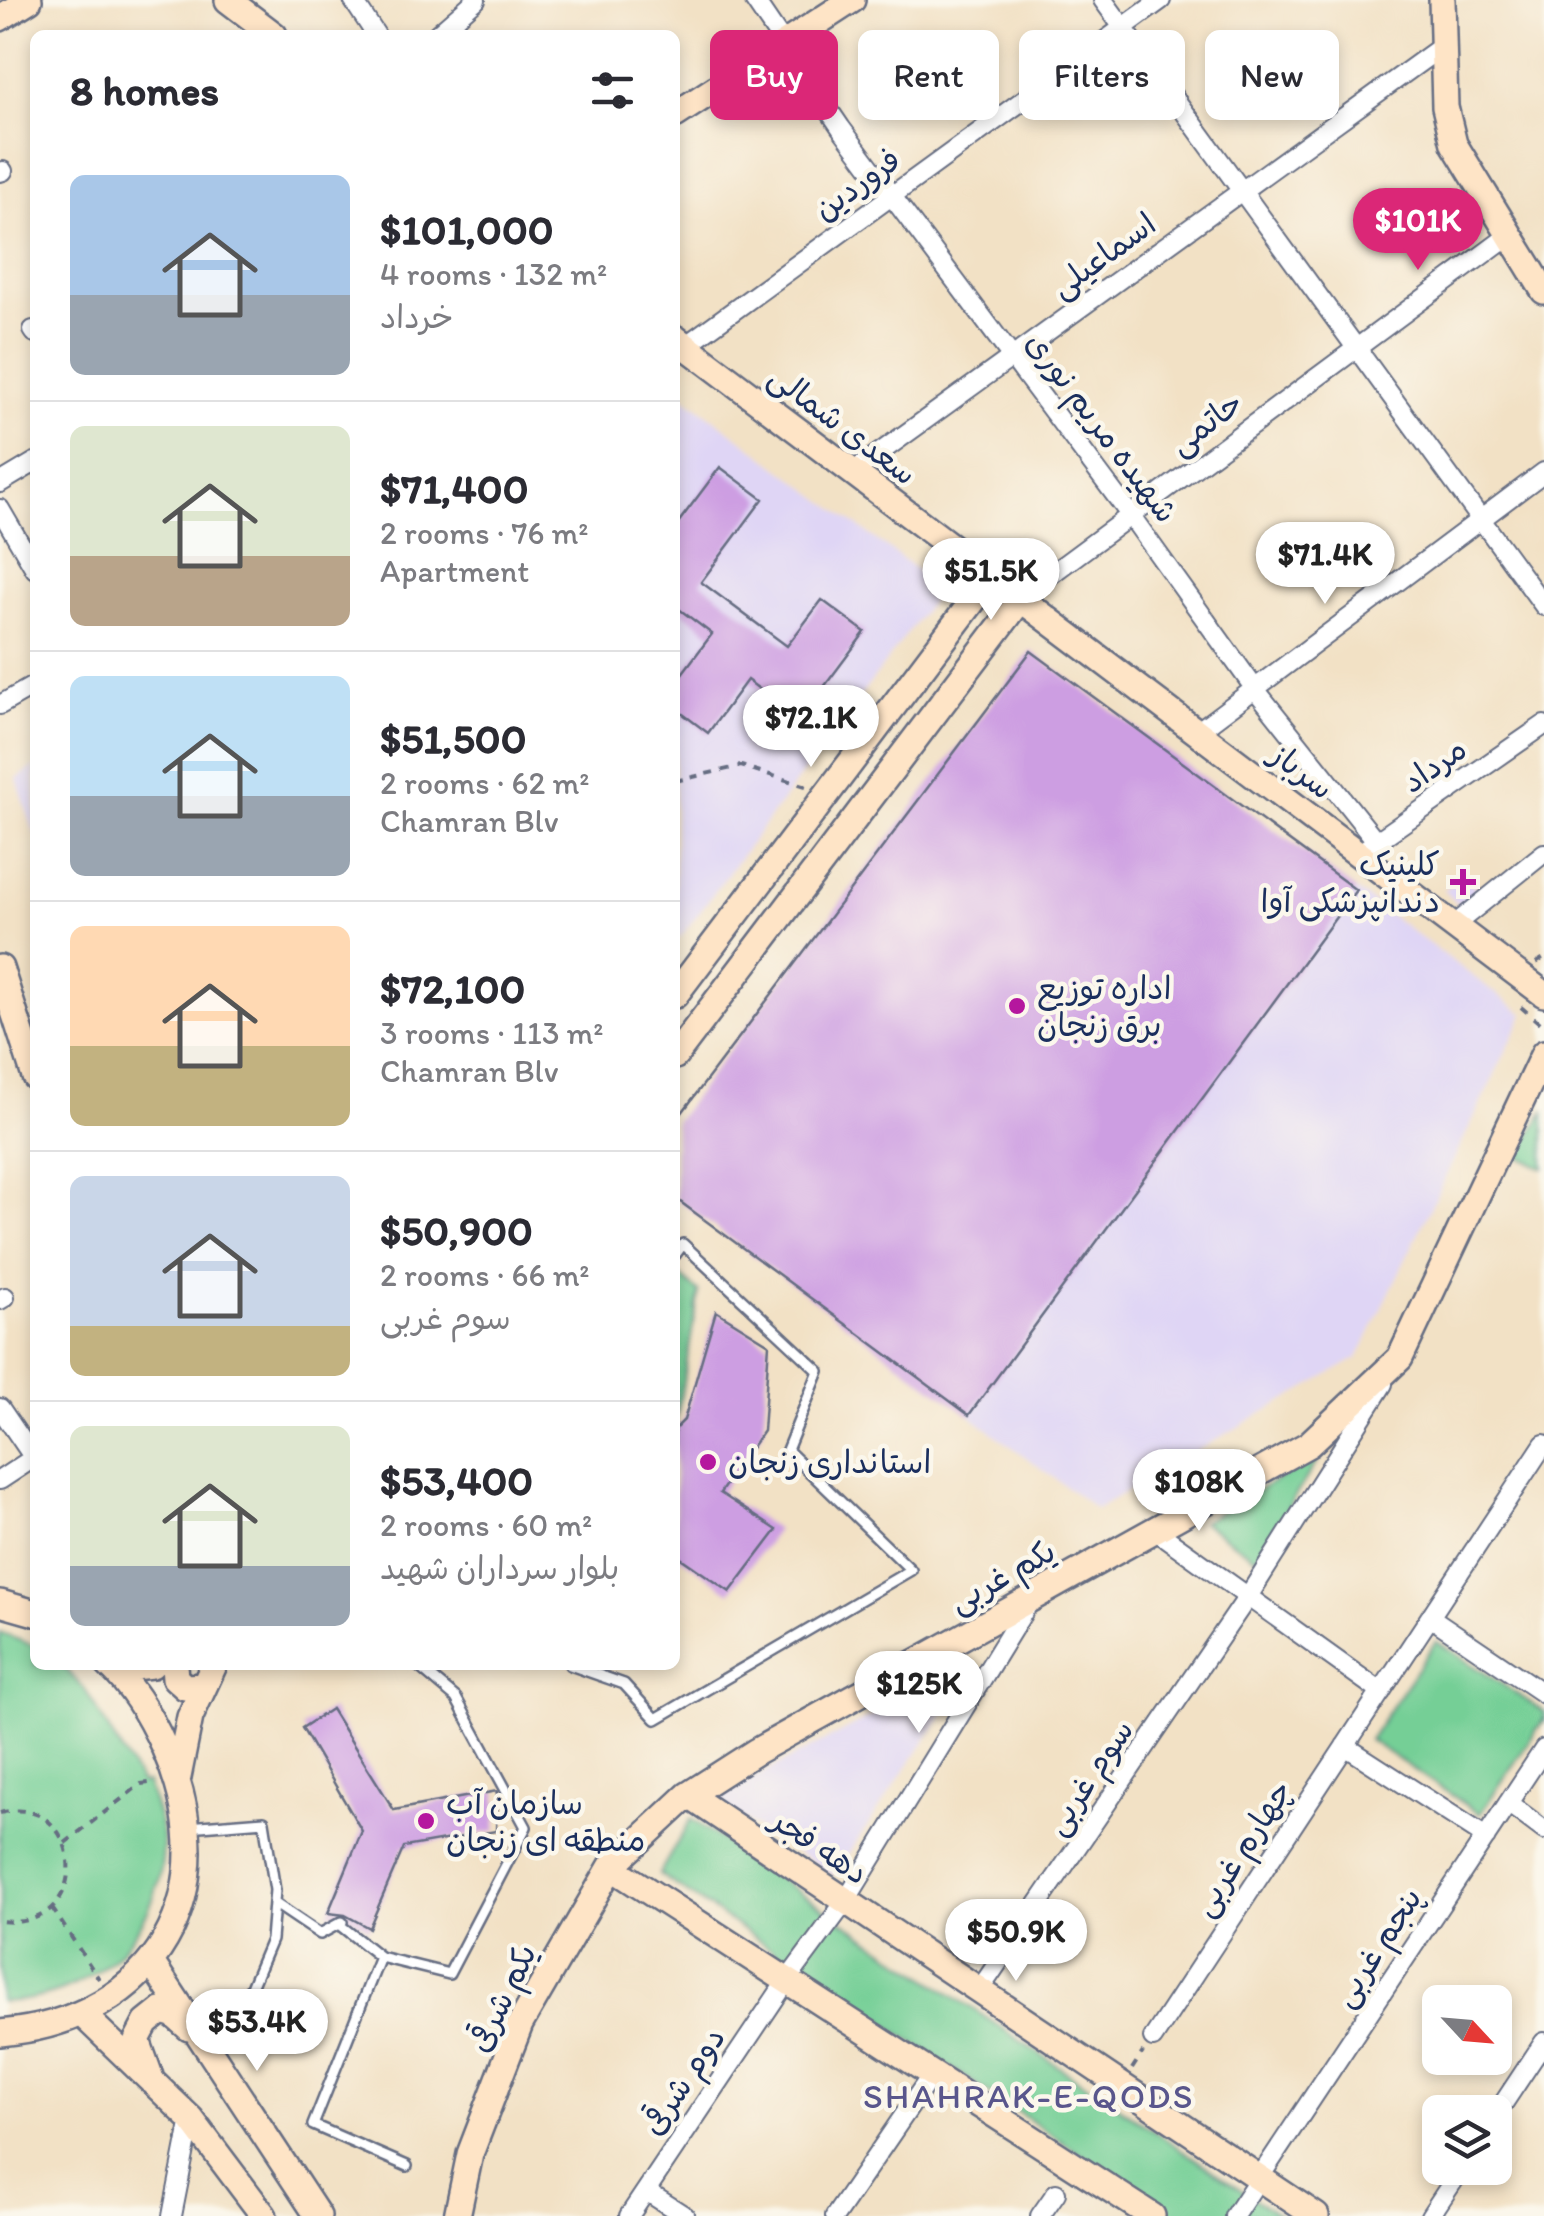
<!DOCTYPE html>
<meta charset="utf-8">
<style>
body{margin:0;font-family:Itim,"Playpen Sans Arabic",sans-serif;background:#f2f2f3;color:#2b2b33;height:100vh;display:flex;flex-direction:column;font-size:38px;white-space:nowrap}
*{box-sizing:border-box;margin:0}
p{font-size:32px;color:#7c7c81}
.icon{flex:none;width:55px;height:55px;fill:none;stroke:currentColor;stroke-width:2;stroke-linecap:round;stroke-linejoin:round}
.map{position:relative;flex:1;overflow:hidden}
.sheet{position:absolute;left:30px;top:30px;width:650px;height:1640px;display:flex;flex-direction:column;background:#fff;border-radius:15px;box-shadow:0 5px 15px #0003}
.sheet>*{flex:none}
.top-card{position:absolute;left:710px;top:30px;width:682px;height:90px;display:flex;gap:20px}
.needle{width:65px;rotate:116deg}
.buttons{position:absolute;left:1422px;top:1985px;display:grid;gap:20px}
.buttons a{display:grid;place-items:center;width:90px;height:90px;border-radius:15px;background:#fff;box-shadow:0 5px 15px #0003;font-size:50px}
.price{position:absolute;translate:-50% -85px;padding:0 22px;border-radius:35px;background:#fff;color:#222;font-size:32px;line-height:65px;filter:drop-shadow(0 2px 5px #0008)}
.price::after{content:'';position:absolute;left:50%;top:60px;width:30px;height:22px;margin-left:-15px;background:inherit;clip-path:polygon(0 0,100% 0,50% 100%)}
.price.active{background:#db2777;color:#fff}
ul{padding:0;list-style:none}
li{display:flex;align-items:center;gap:30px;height:250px;padding:0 40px}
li+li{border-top:2px solid #e1e1e2}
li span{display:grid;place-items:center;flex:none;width:280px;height:200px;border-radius:15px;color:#555}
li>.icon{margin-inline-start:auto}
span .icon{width:120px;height:120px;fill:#fffc;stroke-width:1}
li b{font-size:42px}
h2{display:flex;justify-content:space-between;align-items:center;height:120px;padding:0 40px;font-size:42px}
.tag{padding:0 35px;border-radius:15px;background:#fff;box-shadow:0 5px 15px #0003;font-size:35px;line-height:90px}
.tag.active{background:#db2777;color:#fff}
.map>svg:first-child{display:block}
</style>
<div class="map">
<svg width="1544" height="2216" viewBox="0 0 1544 2216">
<rect width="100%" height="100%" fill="#fbf7ec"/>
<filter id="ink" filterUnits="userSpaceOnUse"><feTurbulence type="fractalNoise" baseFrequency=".01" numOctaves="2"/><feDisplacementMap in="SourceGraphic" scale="20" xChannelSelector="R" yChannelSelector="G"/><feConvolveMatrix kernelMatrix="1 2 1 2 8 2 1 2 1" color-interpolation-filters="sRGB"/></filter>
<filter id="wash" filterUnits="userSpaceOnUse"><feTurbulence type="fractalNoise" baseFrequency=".0048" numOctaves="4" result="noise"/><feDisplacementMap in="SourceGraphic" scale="40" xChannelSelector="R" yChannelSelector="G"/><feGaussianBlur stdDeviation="2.25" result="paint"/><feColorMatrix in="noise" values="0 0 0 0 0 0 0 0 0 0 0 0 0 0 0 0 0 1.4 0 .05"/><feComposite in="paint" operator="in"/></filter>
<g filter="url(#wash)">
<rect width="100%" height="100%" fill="#f2e1c5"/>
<path fill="#dfd5f5" d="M 675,390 L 941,588 L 680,938 L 675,934 Z
M 35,766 L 35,836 L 17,779 Z
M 1465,875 L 1477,890 L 1457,904 L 1444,890 Z
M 1356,890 L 1524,1014 L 1358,1358 L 1096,1509 L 969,1415 Z
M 962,1668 L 970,1675 L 834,1875 L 713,1800 Z"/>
<path fill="#74cf96" stroke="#487f7a" stroke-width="2.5" d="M 1544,1112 L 1544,1168 L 1517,1156 Z
M 675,1272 L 699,1292 L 675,1426 Z
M 1321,1455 L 1256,1558 L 1202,1522 Z
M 0,1633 L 35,1646 L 35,1665 L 61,1665 L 84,1688 L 141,1784 L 147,1783 C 154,1805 164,1828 163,1851 C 158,1940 86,2001 0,2002 Z
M 1436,1641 L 1544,1712 L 1544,1719 L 1480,1814 L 1369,1740 Z
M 691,1819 L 1280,2216 L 1174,2216 L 659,1874 Z"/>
<g id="blocks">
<path fill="#cd9ee2" d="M 720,467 L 763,499 L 701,582 L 787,646 L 822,600 L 865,632 L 800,719 L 747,680 L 708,733 L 675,708 L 675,683 L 712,634 L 675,606 L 675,527 Z
M 1031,651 L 1356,890 L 969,1415 L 675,1198 L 675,1122 Z
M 716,1311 L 769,1344 L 763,1431 L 720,1493 L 777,1530 L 730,1592 L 675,1554 L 675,1429 L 684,1420 Z
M 331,1709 L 394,1810 L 497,1791 L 496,1831 L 404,1847 L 369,1928 L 345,1915 L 328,1913 L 362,1831 L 302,1728 Z"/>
</g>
</g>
<g filter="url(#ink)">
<use href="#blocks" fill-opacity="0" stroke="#666d82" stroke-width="2.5"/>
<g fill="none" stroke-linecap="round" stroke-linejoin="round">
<g stroke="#666d82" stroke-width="14">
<path id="lane" d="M 570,1665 L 624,1684 L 656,1719 L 911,1570 L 787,1450 L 819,1371 L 683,1244 L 675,1255
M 188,1827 L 264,1821 L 275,1890 L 271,1940 L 239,2016
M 274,1903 L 320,1934 L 342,1922
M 341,1926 L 380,1957 L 449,1974 L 526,1827 L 456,1698 L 417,1665
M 380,1957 L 313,2125 L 407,2166"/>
</g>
<g stroke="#666d82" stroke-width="22">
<path id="street" d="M 353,0 L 376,35
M 754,0 L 841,128 L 1131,516 L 1255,689 L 1377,842
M 1103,0 L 1544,606
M 436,35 L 476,0
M 0,172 L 3,171
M 33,330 L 35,333
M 685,346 L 1161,0
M 853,472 L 1441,47
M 0,483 L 35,462
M 0,509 L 35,569
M 1042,581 L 1508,236
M 0,705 L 35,685
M 1197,732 L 1544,472
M 1367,848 L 1544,725
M 1453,926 L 1544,853
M 0,1300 L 5,1297
M 0,1408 L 34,1458
M 0,1480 L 35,1457
M 1152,1528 L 1381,1692
M 1430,1617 L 1544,1694
M 1345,1746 L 1486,1837
M 1508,1803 L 1544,1830
M 978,1992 L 1249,1595 L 1383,1384
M 1153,2038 L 1544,1444
M 1495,2116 L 1544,2042
M 646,2191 L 685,2216
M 172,2216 L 191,2119
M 629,2216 L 788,1979 L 845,1902 L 1030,1601
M 835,2216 L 933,2073
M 1040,2216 L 1056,2193
M 1234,2216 L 1544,1749
M 1430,2216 L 1462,2168"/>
</g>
<g stroke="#666d82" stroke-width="30">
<path id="secondary" d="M 228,0 L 274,35
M 1442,0 L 1445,107 L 1454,144 L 1544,291
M 0,18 L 29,0
M 675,115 L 852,0
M 675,338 L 1544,994
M 0,968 L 35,1077
M 675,995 L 991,577
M 675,1056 L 1021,599
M 0,1603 L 35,1613
M 174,1665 L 175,1678 L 185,1687 L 204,1686
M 114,1669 L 152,1665
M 178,1777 L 190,1717 L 214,1665
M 688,1795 L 1316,2216
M 611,1867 L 1152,2216
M 151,1962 L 318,2216
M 84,2016 L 191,2119 L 264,2216
M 0,2033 C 158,2019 229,1892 164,1747 C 151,1718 133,1687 109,1665
M 150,2076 L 137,2040 L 146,2023 L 161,2011 L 173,2014 L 189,2028
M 457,2216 L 470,2154 L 520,2024 L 611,1867 L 688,1795 L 755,1752 L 1309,1444 L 1400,1358 L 1544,1053"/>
</g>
<path stroke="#666d82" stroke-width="4" stroke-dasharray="8 8" stroke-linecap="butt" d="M 675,781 L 741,766 L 806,786
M 1536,963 L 1544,958
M 1521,1007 L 1544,1027
M 0,1813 C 84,1790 98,1934 0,1921
M 65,1843 L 141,1784 L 155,1782
M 52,1908 L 99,1979
M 1132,2069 L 1143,2052"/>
<use href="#lane" stroke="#fff" stroke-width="9"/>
<use href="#street" stroke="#fff" stroke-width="18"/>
<use href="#secondary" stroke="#fee4c6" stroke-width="25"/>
</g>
</g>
<g fill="#b5179e" stroke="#fbf7ec" stroke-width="4">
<path d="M1458 867h10v10h10v10h-10v10h-10v-10h-10v-10h10z"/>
<circle cx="1017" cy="1006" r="10"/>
<circle cx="708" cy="1462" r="10"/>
<circle cx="426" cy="1821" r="10"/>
</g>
<g text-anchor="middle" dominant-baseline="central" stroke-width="9" stroke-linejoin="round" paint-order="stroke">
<g font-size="32" fill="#1b2f5e" stroke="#fbf7ec">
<text transform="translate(857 184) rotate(-36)">فروردین</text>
<text transform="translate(1103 255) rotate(-36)">اسماعیلی</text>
<text transform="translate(1206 423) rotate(-37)">حاتمی</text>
<text transform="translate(843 425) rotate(37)">سعدی شمالی</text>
<text transform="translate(1102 427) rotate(53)">شهیده مریم نوری</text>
<text transform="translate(1434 765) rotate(-35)">مرداد</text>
<text transform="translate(1302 771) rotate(37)">سرباز</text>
<text transform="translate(1002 1576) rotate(-29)">یکم غربی</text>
<text transform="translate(1089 1777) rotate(-56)">سوم غربی</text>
<text transform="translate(820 1846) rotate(34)">دهه فجر</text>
<text transform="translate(1242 1848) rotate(-57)">چهارم غربی</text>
<text transform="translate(1377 1947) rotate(-57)">پنجم غربی</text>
<text transform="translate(502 1998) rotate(-64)">یکم شرقی</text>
<text transform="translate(683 2081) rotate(-56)">دوم شرقی</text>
</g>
<g font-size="32" fill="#1b2f5e" stroke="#fbf7ec" text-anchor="start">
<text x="1440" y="864" text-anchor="end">کلینیک<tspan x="1440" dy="37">دندانپزشکی آوا</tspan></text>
<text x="1037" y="988">اداره توزیع<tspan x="1037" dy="37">برق زنجان</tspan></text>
<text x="728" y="1462">استانداری زنجان</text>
<text x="446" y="1803">سازمان آب<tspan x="446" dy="37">منطقه ای زنجان</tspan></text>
</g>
<g font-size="35" letter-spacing="2.5" fill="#59568c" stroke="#fbf7ec">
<text x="1029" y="2096">SHAHRAK-E-QODS</text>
</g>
</g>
</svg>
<div class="buttons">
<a><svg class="needle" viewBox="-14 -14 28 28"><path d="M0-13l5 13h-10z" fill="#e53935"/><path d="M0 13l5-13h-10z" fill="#7c7c81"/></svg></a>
<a><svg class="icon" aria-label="layers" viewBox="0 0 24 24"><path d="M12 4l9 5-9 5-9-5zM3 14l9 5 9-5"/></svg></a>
</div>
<b class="price active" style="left:1418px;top:273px">$101K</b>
<b class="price" style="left:1325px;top:607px">$71.4K</b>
<b class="price" style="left:991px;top:623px">$51.5K</b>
<b class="price" style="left:811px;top:770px">$72.1K</b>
<b class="price" style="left:1199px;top:1534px">$108K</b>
<b class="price" style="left:919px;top:1736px">$125K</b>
<b class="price" style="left:1016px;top:1984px">$50.9K</b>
<b class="price" style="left:257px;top:2074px">$53.4K</b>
<div class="top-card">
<a class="tag active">Buy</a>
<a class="tag">Rent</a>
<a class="tag">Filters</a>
<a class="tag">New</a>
</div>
<section class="sheet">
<h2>8 homes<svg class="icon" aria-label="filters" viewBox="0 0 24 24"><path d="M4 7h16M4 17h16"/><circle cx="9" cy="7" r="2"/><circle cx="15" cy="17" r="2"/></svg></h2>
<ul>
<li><span style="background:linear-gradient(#a9c7e8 60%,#9aa5b1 0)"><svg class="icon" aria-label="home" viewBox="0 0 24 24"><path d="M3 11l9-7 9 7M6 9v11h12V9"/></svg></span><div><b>$101,000</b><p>4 rooms · 132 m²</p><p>خرداد</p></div></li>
<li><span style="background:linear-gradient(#dfe7d0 65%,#b9a48a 0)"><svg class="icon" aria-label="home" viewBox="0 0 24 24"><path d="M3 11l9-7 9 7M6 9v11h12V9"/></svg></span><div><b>$71,400</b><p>2 rooms · 76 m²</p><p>Apartment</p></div></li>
<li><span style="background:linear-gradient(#bfe0f5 60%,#9aa5b1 0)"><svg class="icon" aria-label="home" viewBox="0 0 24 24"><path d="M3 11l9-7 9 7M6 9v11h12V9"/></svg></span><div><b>$51,500</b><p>2 rooms · 62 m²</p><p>Chamran Blv</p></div></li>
<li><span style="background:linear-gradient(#ffd9b3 60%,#c2b280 0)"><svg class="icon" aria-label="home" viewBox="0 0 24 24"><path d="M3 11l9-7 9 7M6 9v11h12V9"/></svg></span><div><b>$72,100</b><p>3 rooms · 113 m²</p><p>Chamran Blv</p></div></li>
<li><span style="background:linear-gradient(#c9d6e8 75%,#c2b280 0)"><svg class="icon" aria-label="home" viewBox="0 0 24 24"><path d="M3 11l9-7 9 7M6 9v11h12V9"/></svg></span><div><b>$50,900</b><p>2 rooms · 66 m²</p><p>سوم غربی</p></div></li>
<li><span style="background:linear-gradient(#dfe7d0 70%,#9aa5b1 0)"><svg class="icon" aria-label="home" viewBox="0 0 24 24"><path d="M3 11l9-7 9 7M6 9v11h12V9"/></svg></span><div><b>$53,400</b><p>2 rooms · 60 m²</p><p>بلوار سرداران شهید</p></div></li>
</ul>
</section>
</div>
